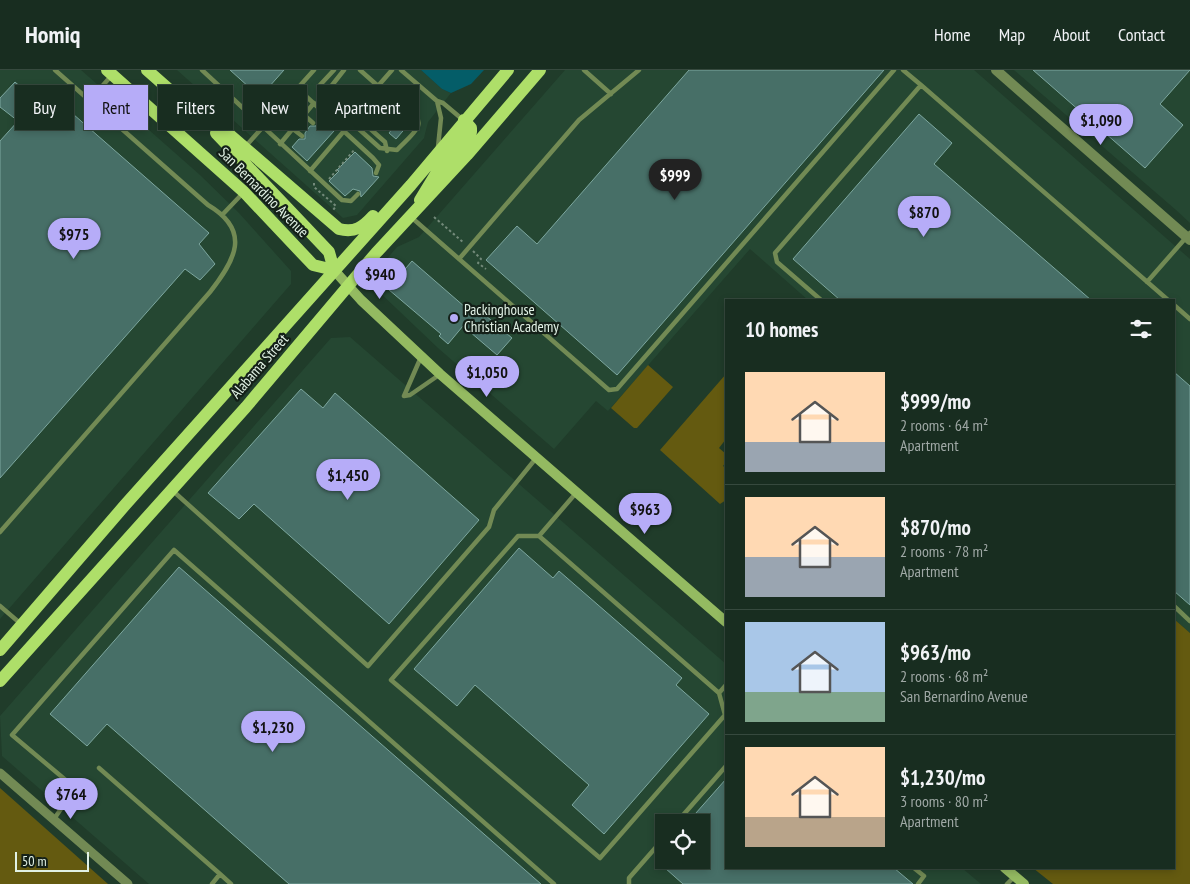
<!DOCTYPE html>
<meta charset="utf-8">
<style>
body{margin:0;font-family:"PT Sans Narrow",sans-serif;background:#25392d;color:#f1f3f6;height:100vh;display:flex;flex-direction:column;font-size:19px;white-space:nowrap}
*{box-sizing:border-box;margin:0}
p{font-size:16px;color:#9fa8a5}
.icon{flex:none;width:28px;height:28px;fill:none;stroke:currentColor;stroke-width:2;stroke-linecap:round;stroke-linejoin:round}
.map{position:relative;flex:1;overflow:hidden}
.sheet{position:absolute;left:725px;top:229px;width:450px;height:570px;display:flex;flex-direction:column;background:#182d20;border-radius:0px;box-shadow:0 2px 8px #0003,0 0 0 1px #36493e}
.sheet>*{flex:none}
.banner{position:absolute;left:15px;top:15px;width:475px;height:45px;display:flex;gap:10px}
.fabs{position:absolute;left:655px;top:744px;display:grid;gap:10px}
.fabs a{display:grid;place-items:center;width:55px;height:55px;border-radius:0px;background:#182d20;box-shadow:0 2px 8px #0003,0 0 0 1px #36493e;font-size:25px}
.scale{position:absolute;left:15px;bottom:12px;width:74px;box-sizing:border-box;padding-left:5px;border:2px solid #e1f1e5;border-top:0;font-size:14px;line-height:18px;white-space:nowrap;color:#e1f1e5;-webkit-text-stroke:4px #142018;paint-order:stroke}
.price{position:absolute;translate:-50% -42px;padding:0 11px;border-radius:18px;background:#b6acf8;color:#111;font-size:16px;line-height:32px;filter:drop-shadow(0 1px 2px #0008)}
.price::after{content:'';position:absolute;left:50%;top:30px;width:15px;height:11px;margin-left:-8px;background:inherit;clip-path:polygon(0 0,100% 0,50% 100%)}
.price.on{background:#222;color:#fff}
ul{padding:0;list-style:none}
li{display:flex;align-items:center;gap:15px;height:125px;padding:0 20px}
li+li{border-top:1px solid #36493e}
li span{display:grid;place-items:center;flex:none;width:140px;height:100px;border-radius:0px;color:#555}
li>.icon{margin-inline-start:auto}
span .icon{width:60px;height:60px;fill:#fffc;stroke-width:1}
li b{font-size:21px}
h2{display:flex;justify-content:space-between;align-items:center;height:60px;padding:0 20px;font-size:21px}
.chip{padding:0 18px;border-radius:0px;background:#182d20;box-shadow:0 2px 8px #0003,0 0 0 1px #36493e;font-size:18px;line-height:45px}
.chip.on{background:#b6acf8;color:#111}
header{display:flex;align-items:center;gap:30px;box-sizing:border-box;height:70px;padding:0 25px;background:#182d20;border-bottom:1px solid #36493e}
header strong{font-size:24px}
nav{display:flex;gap:28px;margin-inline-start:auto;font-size:18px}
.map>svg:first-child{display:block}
</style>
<header>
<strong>Homiq</strong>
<nav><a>Home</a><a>Map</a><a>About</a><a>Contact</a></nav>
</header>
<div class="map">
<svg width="1190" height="814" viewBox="0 0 1190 814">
<rect width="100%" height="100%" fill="#203c2a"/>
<path fill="#254732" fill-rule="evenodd" d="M 0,0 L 81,0 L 200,105 L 239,143 L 291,201 L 291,214 L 0,549 Z
M 177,0 L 421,0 L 442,19 L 451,23 L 428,52 L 424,68 L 357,145 L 343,148 Z
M 565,0 L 974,0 L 1190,189 L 1190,563 L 1174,549 L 1174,230 L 808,230 L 750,179 L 608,341 L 596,331 L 554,379 L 438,278 L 376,219 L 374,204 L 397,177 L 419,167 Z
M 1014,0 L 1190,0 L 1190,153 L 1176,140 Z
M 350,267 L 726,594 L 726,798 L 962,798 L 981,814 L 149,814 L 2,686 L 0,646 L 331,268 ZM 664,752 L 701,752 L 701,790 L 664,790 Z"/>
<path fill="#645a10" d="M 648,295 L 673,317 L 637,358 L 634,358 L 611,338 Z
M 726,304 L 726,369 L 719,378 L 726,384 L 726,392 L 723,396 L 726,398 L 726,430 L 720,434 L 660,380 Z
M 1174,549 L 1190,563 L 1190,814 L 1053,814 L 1033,798 L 1174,798 Z
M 0,718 L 108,814 L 0,814 Z"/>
<path fill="#045d68" d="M 421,0 L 484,0 L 471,14 L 451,23 L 442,19 Z"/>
<path fill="#476f67" stroke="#7da79f" d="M 230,0 L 284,0 L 260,27 Z
M 689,0 L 884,0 L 617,305 L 486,190 L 517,156 L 537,174 Z
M 1033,0 L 1190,0 L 1160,34 L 1183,55 L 1145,98 Z
M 15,12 L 30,25 L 41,16 L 209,163 L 199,174 L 215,194 L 200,210 L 185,199 L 0,408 L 0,71 L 18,51 L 0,37 L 0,28 Z
M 919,44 L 952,73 L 934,94 L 1091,230 L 840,230 L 793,189 Z
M 398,45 L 409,54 L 396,69 L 389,63 L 393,58 L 390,55 Z
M 319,47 L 334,61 L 307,91 L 292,77 L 299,69 L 305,69 L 305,63 L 310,56 L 316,56 Z
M 355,82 L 372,98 L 373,106 L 379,107 L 361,127 L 360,121 L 353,119 L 345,126 L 329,111 L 339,101 L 337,100 Z
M 412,191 L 473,244 L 478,239 L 512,268 L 497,285 L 463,256 L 448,274 L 439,266 L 441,264 L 388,219 Z
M 1174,302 L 1190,316 L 1190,535 L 1174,521 Z
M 301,319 L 323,338 L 335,323 L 479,450 L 389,554 L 254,434 L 239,449 L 208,423 Z
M 519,478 L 553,508 L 559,501 L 682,608 L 676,615 L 709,644 L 604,764 L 572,735 L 589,715 L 475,615 L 457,636 L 414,599 Z
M 179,497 L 541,814 L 289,814 L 107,654 L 87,676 L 50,644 Z
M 726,709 L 726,798 L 894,798 L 913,814 L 683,814 L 656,790 L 701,790 L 701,752 L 688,752 Z"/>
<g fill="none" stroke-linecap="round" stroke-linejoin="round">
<path stroke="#738a7a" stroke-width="2" stroke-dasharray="2.5 2.5" stroke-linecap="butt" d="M 329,109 L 355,79
M 314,113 L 314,117 L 336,136 L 333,140
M 434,147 L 464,173
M 473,181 L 481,189 L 478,193 L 486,199"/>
<path stroke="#728a54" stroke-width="4.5" d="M 202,0 L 342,130 L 351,131 L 358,124
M 334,0 L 320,15 L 322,26 L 380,78 L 397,80 C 403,73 415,64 418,56 C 423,41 387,24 378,16
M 344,0 L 329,19 L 331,24 L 385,72 L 387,81
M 360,0 L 378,16 L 392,0
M 401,0 L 437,31 L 443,33 L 462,49
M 584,0 L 611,24
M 921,15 L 1168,230
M 297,18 L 373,88 L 379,95 L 376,103
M 90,30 L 112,5
M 437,31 L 441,48 L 438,77
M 304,45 L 313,53
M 293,59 L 302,66
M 280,74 L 314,33
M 245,77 L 314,0
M 310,101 L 344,61
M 223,144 L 243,123
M 411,147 L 609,320 L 617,319 L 894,0
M 459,189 L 579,50 L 639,0
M 1147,212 L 1190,163
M 821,230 L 777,192 L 775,183 L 921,15 L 903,0
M 1174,235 L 1190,249
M 404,326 L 421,287
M 404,326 L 410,325 L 439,305
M 173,421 L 368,596 L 489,457 L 494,440 L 537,387
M 576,423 L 539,466 L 518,466 L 391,610 L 600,788 L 725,645 L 719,623 L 726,615
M 0,462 L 210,222 C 235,190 252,161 208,135 L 55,0
M 539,466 L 719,623
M 0,536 L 21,554
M 1174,536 L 1190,551
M 99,698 L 220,804
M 54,749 L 72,723 L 68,712 L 12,665 L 174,480 L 554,814
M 677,752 L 726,696
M 914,798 L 924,806 L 918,814
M 212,814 L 220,804 L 231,814
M 629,814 L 629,808 L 664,768
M 1007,814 L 1014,807"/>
<path stroke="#728a54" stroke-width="9" d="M 0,703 L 128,814"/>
<path stroke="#728a54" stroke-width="10" d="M 996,0 L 1190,170"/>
<path stroke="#94ba61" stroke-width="10" d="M 334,200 L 361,230 L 440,304 L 726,552
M 1005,798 L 1024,814"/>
<path stroke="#aedf69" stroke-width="12" d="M 107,0 L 244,122 L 313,195 L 334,200
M 147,0 L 189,37
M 184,31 L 201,40 L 339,159 C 355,163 363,157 373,146
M 216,63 L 329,182 L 334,200
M 420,130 L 437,102 L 471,62 L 471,58 L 464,50
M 0,580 L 125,435 L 411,115 L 508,0
M 0,611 L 246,337 L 376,183 L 467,85 L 540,0"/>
</g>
<circle fill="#b6acf8" stroke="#142018" stroke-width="2" cx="454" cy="248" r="5"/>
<g text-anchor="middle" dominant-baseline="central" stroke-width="4.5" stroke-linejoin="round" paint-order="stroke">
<g font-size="15" fill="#e1f1e5" stroke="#142018">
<text transform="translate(264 122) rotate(45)">San Bernardino Avenue</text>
<text transform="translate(259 296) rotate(-49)">Alabama Street</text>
</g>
<g font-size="15" fill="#e1f1e5" stroke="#142018" text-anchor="start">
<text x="464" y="239">Packinghouse<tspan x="464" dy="17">Christian Academy</tspan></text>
</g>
</g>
</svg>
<div class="fabs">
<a><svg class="icon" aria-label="locate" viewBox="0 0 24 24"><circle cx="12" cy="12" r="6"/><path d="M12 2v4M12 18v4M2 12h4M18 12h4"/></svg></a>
</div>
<div class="scale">50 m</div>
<b class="price" style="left:1101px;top:76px">$1,090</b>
<b class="price on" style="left:675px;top:131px">$999</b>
<b class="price" style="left:924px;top:168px">$870</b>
<b class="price" style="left:74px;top:190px">$975</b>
<b class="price" style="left:380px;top:230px">$940</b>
<b class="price" style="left:487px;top:328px">$1,050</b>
<b class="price" style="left:348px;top:431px">$1,450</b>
<b class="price" style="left:645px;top:465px">$963</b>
<b class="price" style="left:273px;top:683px">$1,230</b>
<b class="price" style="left:71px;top:750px">$764</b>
<div class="banner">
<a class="chip">Buy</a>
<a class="chip on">Rent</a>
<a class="chip">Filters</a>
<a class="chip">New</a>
<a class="chip">Apartment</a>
</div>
<section class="sheet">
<h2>10 homes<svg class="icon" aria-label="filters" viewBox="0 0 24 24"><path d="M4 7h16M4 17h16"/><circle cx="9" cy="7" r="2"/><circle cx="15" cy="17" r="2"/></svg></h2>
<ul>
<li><span style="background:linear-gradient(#ffd9b3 70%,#9aa5b1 0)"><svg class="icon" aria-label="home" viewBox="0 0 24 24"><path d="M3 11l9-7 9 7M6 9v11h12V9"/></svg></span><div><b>$999/mo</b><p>2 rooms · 64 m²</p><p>Apartment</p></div></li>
<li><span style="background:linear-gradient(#ffd9b3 60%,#9aa5b1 0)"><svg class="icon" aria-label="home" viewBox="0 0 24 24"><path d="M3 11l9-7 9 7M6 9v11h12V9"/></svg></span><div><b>$870/mo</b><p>2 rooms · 78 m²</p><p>Apartment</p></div></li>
<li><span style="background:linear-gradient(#a9c7e8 70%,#7fa58c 0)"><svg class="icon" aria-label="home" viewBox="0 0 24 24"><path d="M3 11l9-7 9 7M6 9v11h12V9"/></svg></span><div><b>$963/mo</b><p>2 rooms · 68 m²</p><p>San Bernardino Avenue</p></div></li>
<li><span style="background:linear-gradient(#ffd9b3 70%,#b9a48a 0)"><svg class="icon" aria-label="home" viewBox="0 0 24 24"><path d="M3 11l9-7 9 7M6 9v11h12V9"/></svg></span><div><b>$1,230/mo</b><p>3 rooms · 80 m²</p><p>Apartment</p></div></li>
</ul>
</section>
</div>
